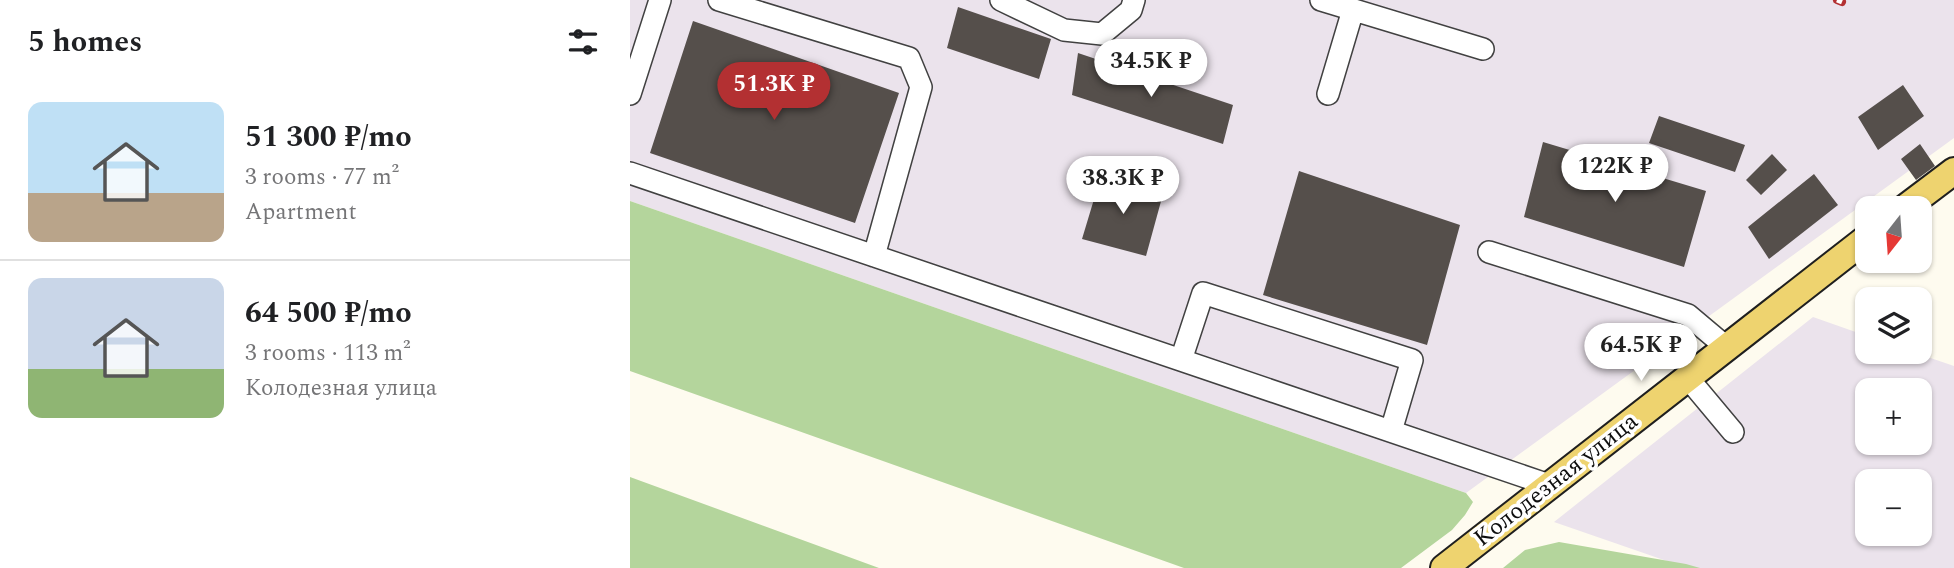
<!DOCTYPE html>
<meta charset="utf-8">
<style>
body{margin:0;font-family:Spectral,serif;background:#f6f6f6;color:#202124;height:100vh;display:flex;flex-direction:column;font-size:26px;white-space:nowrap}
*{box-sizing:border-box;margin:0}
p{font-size:23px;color:#757577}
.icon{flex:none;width:38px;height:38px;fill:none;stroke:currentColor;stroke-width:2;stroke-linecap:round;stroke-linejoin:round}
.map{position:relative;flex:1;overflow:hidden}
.side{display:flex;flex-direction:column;background:#fff;width:630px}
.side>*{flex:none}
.needle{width:46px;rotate:197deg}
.fabs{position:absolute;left:1225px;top:196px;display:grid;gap:14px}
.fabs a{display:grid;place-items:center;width:77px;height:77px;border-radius:14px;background:#fff;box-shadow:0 2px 5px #0004;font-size:35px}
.price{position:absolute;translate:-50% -60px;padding:0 16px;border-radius:24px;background:#fff;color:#222;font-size:23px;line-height:46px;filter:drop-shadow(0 2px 4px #0008)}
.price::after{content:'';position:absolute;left:50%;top:42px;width:21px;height:16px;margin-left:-10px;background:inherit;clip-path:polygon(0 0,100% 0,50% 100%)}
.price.active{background:#b33032;color:#fff}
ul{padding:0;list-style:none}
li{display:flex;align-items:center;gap:21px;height:175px;padding:0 28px}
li+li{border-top:2px solid #e0e0e0}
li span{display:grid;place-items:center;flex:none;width:196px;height:140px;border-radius:14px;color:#555}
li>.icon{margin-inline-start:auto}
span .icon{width:84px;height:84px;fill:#fffc;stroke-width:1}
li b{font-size:30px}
h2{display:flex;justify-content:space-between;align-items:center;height:84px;padding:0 28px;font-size:30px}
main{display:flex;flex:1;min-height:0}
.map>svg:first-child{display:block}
</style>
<main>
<section class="side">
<h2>5 homes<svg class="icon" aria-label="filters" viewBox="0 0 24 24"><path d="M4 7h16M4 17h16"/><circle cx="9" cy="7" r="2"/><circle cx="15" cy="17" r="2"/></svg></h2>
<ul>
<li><span style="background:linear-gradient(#bfe0f5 65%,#b9a48a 0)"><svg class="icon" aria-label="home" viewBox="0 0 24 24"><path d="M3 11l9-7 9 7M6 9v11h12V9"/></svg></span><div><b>51 300 ₽/mo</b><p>3 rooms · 77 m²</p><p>Apartment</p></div></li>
<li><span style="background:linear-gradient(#c9d6e8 65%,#8fb573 0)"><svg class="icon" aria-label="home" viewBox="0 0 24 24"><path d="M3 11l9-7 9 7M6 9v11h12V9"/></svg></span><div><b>64 500 ₽/mo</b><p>3 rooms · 113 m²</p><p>Колодезная улица</p></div></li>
</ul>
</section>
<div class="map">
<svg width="1324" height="568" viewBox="0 0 1324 568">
<rect width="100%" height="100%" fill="#fefbef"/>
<path fill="#ebe3ec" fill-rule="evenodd" d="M 0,0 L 1324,0 L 1324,138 L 836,493 L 0,201 Z
M 1183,317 L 1237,336 L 1237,352 L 1283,352 L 1324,366 L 1324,568 L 1057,568 L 924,522 ZM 1237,390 L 1290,390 L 1290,443 L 1237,443 ZM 1237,481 L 1290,481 L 1290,534 L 1237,534 Z"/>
<path fill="#b4d59c" d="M 0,201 L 836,493 L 843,502 L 835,515 L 822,530 L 771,568 L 554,568 L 0,371 Z
M 0,477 L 249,568 L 0,568 Z
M 929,542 L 1056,564 L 1070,568 L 873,568 L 895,550 Z"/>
<path fill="#554f4b" d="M 328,7 L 421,39 L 409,79 L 317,48 Z
M 63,21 L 269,93 L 225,223 L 20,153 Z
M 448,53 L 603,105 L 593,144 L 442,95 Z
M 1273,85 L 1294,116 L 1248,150 L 1228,117 Z
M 1029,116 L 1115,145 L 1105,172 L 1019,143 Z
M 913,142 L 1076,191 L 1054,267 L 894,217 Z
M 1290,144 L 1305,166 L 1286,180 L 1271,159 Z
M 1142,154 L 1157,170 L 1131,195 L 1116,180 Z
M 669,171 L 830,225 L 797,345 L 633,295 Z
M 1184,174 L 1208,205 L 1139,259 L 1118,227 Z
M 471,176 L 533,194 L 516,256 L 452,239 Z"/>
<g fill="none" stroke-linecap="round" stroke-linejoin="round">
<g stroke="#414141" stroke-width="24">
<path id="minor" d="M 89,0 L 279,58 L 291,87 L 244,256
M 371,0 L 434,30 L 472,34 L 501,10 L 504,0
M 691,0 L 853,49
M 0,94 L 30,0
M 698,94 L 723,10
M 0,173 L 919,485
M 859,252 L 1058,315 L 1096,347
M 551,360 L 573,293 L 782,360 L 761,431
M 1057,377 L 1103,432"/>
</g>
<g stroke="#1f1f1f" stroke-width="30">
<path id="major" d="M 1275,208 L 1324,171
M 814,568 L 1237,238"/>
</g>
<use href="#minor" stroke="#fff" stroke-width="21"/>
<use href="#major" stroke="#eed36f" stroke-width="26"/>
<g stroke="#b33032" stroke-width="8">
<path id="rail" d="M 1207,0 L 1212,2"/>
</g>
<use href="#rail" stroke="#fff" stroke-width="5" stroke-dasharray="16" stroke-linecap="butt"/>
</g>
<g text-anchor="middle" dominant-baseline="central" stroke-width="7" stroke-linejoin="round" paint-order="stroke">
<g font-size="24" fill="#0e0e0e" stroke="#fff">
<text transform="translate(926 480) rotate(-38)">Колодезная улица</text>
</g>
</g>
</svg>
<div class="fabs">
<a><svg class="needle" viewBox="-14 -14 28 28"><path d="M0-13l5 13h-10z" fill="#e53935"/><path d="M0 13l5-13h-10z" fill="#757577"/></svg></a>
<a><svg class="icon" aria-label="layers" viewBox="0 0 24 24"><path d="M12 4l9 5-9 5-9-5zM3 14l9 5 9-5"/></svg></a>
<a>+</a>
<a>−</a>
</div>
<b class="price" style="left:521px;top:99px">34.5K ₽</b>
<b class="price active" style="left:144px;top:122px">51.3K ₽</b>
<b class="price" style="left:985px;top:204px">122K ₽</b>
<b class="price" style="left:493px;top:216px">38.3K ₽</b>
<b class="price" style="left:1011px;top:383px">64.5K ₽</b>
</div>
</main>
